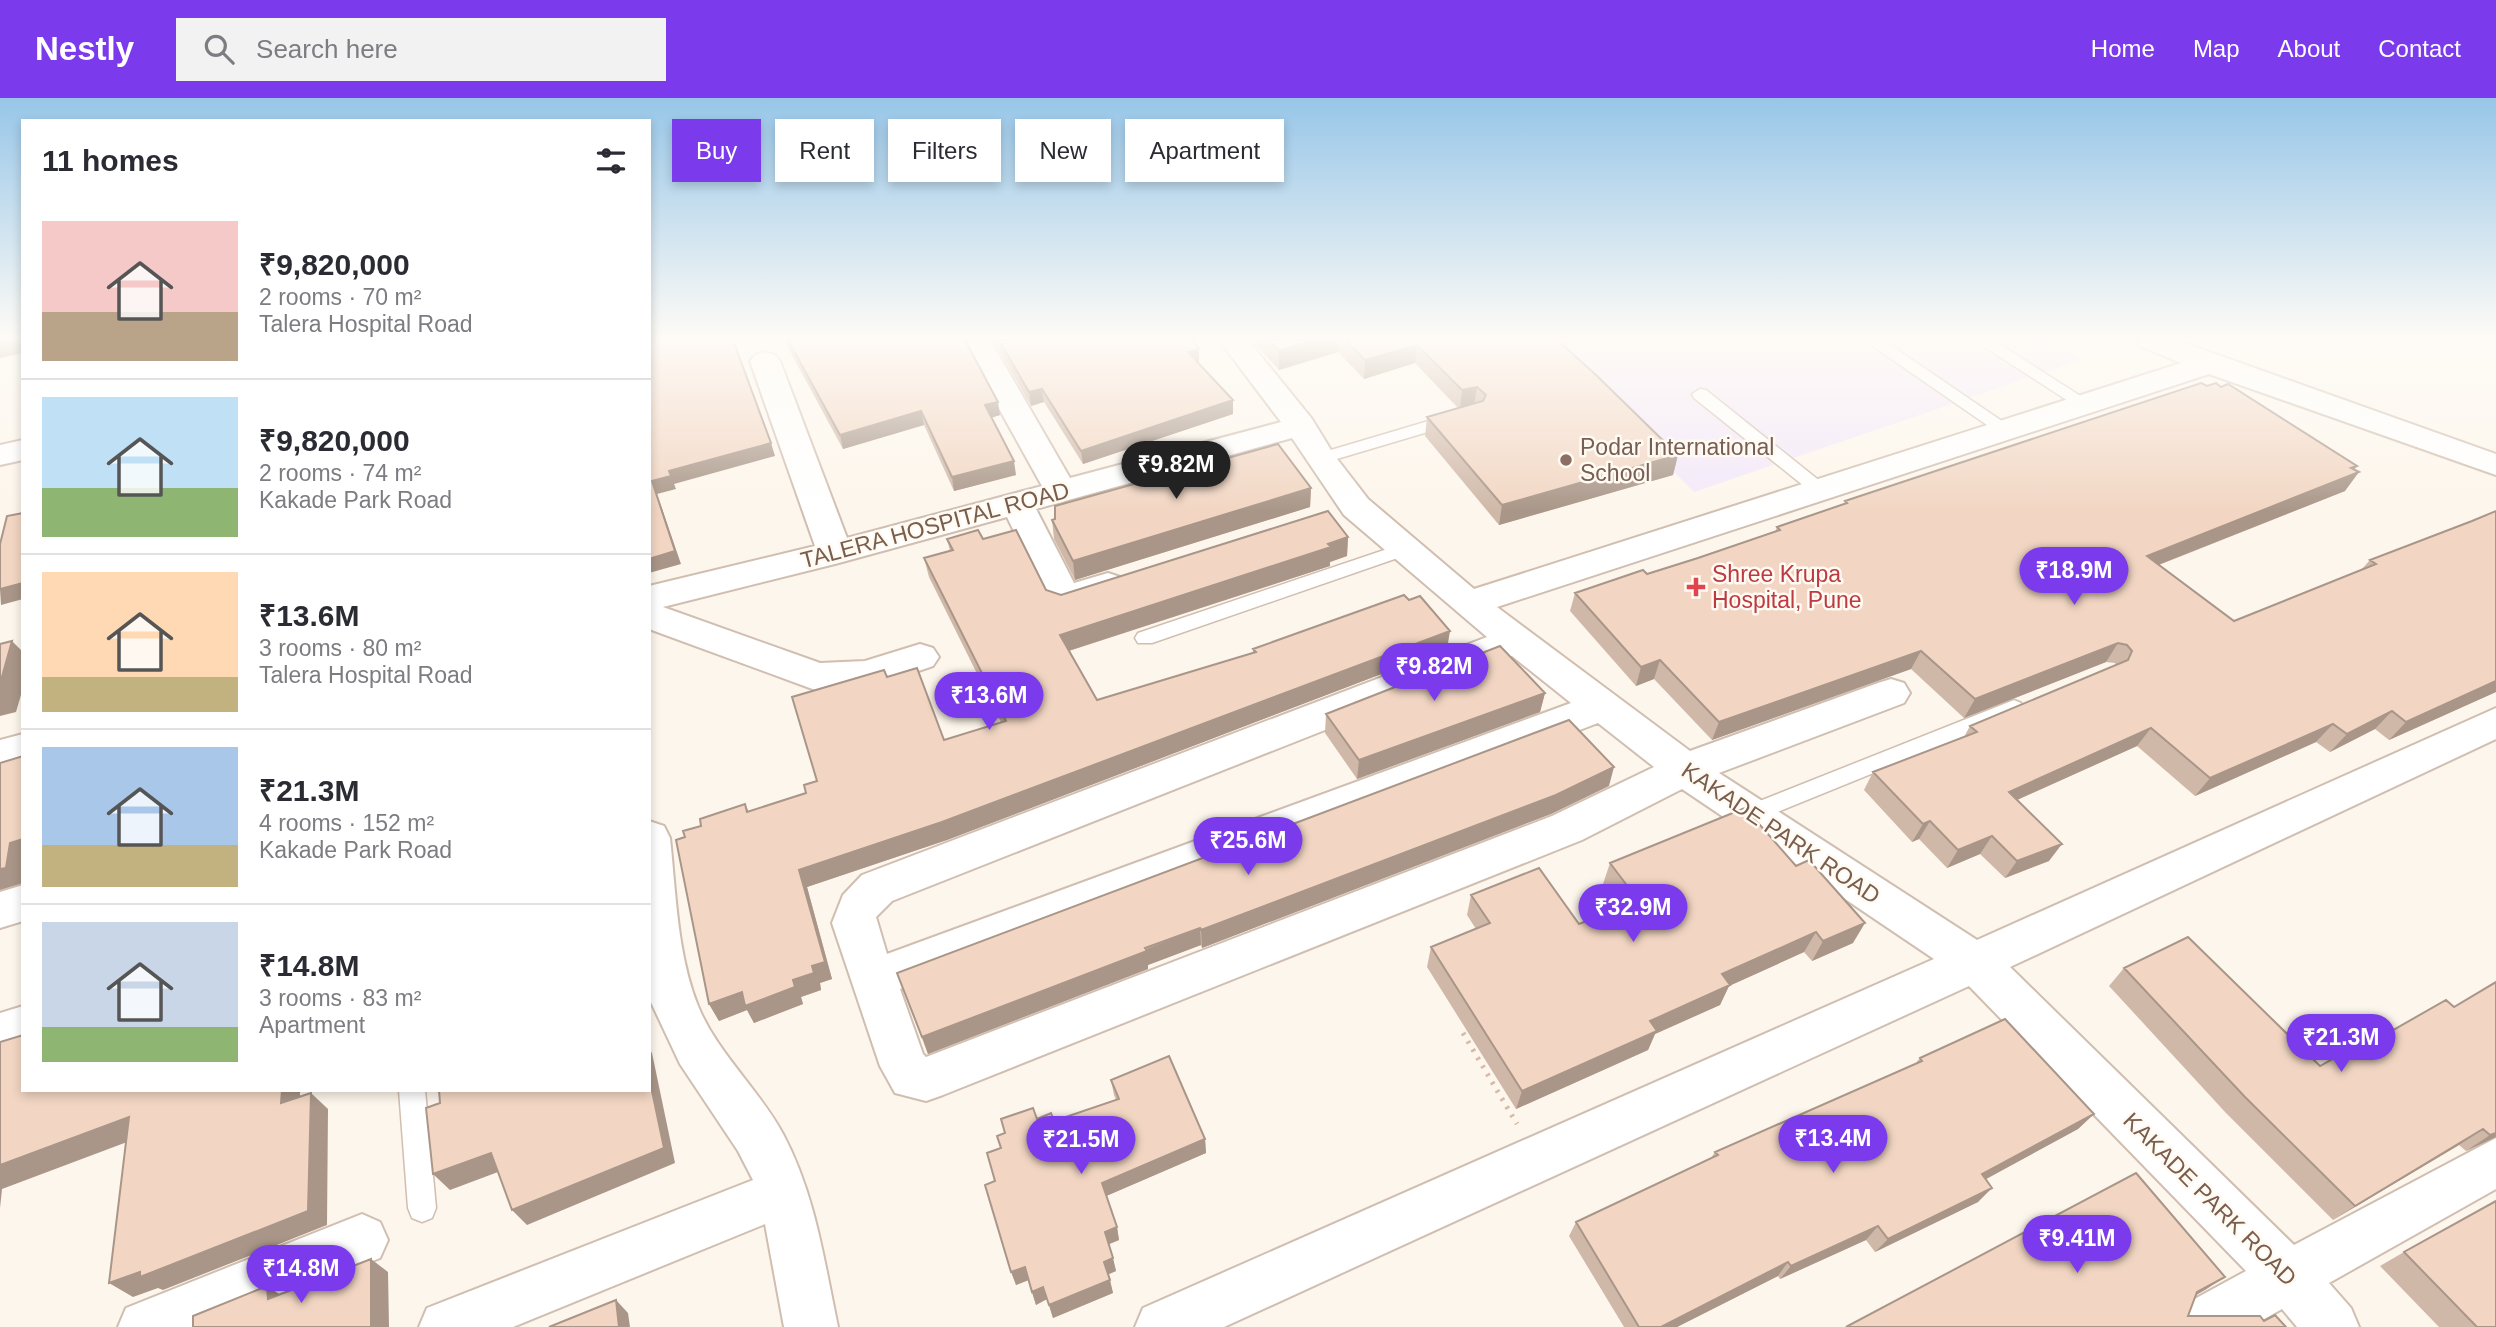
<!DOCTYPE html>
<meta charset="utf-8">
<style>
body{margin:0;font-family:Helvetica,sans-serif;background:#f2f2f3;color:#2b2b33;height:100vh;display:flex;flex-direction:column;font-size:26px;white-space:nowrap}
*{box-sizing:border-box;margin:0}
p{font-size:23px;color:#7c7c81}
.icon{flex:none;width:38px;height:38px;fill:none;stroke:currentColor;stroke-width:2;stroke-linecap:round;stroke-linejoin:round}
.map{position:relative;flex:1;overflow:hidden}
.side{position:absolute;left:21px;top:21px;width:630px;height:973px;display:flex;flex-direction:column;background:#fff;border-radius:0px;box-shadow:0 4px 10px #0003}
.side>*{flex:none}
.guide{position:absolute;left:672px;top:21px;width:665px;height:63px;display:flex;gap:14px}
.price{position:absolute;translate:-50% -60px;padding:0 16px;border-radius:24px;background:#7c3aed;color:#fff;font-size:23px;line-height:46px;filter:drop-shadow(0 2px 4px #0008)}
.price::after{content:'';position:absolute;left:50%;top:42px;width:21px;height:16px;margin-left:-10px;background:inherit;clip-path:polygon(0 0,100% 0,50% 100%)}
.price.active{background:#222;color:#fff}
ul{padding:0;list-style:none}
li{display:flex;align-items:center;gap:21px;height:175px;padding:0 21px}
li+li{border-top:2px solid #e1e1e2}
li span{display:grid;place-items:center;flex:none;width:196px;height:140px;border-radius:0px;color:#555}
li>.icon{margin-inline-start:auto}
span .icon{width:84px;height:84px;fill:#fffc;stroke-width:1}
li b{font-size:30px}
h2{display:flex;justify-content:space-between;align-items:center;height:84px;padding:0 21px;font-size:30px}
.pill{padding:0 24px;border-radius:0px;background:#fff;box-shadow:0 4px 10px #0003;font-size:24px;line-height:63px}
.pill.active{background:#7c3aed;color:#fff}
header{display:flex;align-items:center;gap:42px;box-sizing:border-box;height:98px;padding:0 35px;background:#7c3aed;color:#fff}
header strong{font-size:33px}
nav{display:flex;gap:38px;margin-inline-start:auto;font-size:24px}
.search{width:490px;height:63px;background:#f2f2f3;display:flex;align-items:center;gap:18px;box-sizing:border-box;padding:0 24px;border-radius:0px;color:#7c7c81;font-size:26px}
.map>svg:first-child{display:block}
</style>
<header>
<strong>Nestly</strong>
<div class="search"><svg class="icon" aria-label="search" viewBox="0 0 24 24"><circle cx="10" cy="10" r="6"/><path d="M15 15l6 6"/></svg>Search here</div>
<nav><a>Home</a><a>Map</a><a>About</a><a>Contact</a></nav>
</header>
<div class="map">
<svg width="2496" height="1229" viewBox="0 0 2496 1229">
<rect width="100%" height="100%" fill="#fdf6ec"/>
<path fill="#f3e8fa" d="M 1570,242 L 2049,242 L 2083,261 L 1694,394 L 1549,249 Z"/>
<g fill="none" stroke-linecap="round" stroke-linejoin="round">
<g stroke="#d0beb0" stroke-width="3">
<path id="service" d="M 1864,242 L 1883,242 L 2015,332 L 2006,337 L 2000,336 Z
M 1974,242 L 1993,242 L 2093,306 L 2091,310 L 2079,310 Z
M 1700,291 L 1706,292 L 1826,388 L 1829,392 L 1826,396 L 1814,396 L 1694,300 L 1692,296 Z
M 1452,316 L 1460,321 L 1458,325 L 1320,366 L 1311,361 L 1314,357 Z
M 1405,445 L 1412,447 L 1414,451 L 1412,455 L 1152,545 L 1138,545 L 1135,540 L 1138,535 Z
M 2014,602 L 2021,605 L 2024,610 L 2021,615 L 1758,722 L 1750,725 L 1742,722 L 1739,716 L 1742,710 Z
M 399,992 L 425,992 L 436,1110 L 432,1120 L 422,1124 L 412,1120 L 408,1110 Z"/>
</g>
<g stroke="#d0beb0" stroke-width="4">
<path id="minor" d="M 961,242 L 990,242 L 1070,380 L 1281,324 L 1219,242 L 1248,242 L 1312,321 L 1334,357 L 1368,401 L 1474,491 L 2181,265 L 2140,248 L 2136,242 L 2176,242 L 2496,356 L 2496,377 L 2209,276 L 1497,509 L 1690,653 L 1878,585 L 1891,581 L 1904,585 L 1910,595 L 1904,605 L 1719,675 L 1977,842 L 2496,610 L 2496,641 L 2010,869 L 2294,1147 L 2496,1040 L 2496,1091 L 2329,1185 L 2351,1210 L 2359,1229 L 2297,1229 L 2282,1211 L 2250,1229 L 2170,1229 L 2178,1210 L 2246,1173 L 1969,888 L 1224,1229 L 1135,1229 L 1143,1210 L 1934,861 L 1682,691 L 1582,742 L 943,997 L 926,1003 L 895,995 L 880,968 L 832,825 L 843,797 L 862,777 L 1487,539 L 1344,417 L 1292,340 L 1036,411 L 1074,485 L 1108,475 L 1120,479 L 1126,487 L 1120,495 L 1064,513 L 1051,510 L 1007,419 L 835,466 L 663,509 L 820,565 L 865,563 L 920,546 L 933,550 L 939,559 L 933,568 L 866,591 L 818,593 L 649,531 L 649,488 L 815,448 L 750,263 L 755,257 L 765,254 L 775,257 L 780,263 L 847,440 L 1042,388 ZM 1512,558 L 1571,605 L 887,856 L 876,819 L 892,803 ZM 1598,625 L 1654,669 L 1552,718 L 926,959 L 923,956 L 900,891 Z
M 23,342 L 23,362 L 0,367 L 0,347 Z
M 23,636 L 23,666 L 0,672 L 0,642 Z
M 649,723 L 664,728 L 670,740 C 676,795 677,856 698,908 C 717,955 759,991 783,1036 C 815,1096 824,1162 838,1229 L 784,1229 L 765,1126 L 513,1229 L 419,1229 L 427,1210 L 753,1082 L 738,1053 L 680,966 L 649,900 Z
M 23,787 L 23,823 L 0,830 L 0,794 Z
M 23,908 L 23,950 L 0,957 L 0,915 Z
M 362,1116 L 380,1124 L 388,1142 L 380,1160 L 212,1229 L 118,1229 L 126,1210 Z"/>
</g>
<path stroke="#d8b9a5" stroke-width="5" stroke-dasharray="2.5 7" stroke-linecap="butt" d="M 1463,935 L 1517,1026"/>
<use href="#service" fill="#fff" fill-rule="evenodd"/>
<use href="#minor" fill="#fff" fill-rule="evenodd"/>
</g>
<path fill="#d0b8a8" d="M 786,242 L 965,242 L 1000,317 L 991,320 L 1016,377 L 954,393 L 924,327 L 843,351 L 787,248 Z
M 993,242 L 1192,242 L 1199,265 L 1198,265 L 1233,316 L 1083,366 L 1044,304 L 1031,308 Z
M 1251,242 L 1557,242 L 1678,357 L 1673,377 L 1499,427 L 1425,338 L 1427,319 L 1458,310 L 1415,265 L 1364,281 L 1338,254 L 1279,272 Z
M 2354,371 L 2345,393 L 2159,467 L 2234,523 L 2361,472 L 2370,462 L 2472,423 L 2496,413 L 2496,594 L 2389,642 L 2375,631 L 2330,654 L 2316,644 L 2195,698 L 2137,648 L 2017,702 L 2049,763 L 2005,780 L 1980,756 L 1947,770 L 1919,741 L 1912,744 L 1864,692 L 1873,674 L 1964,639 L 1970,628 L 2116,567 L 2115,565 L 2106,564 L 1964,620 L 1911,571 L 1712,642 L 1654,581 L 1636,588 L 1570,513 L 1575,495 L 1647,476 L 1775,434 L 1777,429 L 1844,406 L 1845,403 Z
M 1311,390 L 1310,409 L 1075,482 L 1054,441 L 1052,422 Z
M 1348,439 L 1347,458 L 1330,464 L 1330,468 L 1069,553 L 1097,602 L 1253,555 L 1253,551 L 1447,551 L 947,742 L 807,789 L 832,881 L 820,885 L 821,892 L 801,899 L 803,906 L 754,925 L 747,912 L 719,923 L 709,906 L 685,739 L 701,728 L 745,706 L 749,714 L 806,695 L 817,683 L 887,579 L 944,642 L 1001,624 L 929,479 L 924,460 L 950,453 L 947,441 L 983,441 L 1046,492 L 1061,497 Z
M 1545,595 L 1540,614 L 1357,681 L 1325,635 L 1326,616 Z
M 1609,688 L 1551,716 L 1202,850 L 1201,847 L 1148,867 L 1148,871 L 928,956 L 897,875 Z
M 1610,765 L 1853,845 L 1812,863 L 1804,854 L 1729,888 L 1720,907 L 1655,936 L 1648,952 L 1516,1011 L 1427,869 L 1431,849 L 1476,831 L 1467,817 L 1471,797 L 1579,826 L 1620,809 L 1603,786 Z
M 2124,870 L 2320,968 L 2358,952 L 2454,909 L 2496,884 L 2496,1039 L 2466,1053 L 2459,1047 L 2333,1122 L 2226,1015 L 2109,888 Z
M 1920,960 L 2094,1016 L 2078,1031 L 1985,1081 L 1978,1104 L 1875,1154 L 1866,1142 L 1780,1181 L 1778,1178 L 1677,1229 L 1624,1229 L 1569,1138 L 1576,1124 L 1711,1060 L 1715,1054 L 1915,966 Z
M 1111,982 L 1205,1041 L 1206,1055 L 1106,1098 L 1117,1129 L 1119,1142 L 1109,1146 L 1116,1173 L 1108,1176 L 1113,1195 L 1053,1220 L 1047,1201 L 1036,1207 L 1028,1182 L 1016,1187 L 995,1083 L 1001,1050 L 1005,1035 L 1037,1021 L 1054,1023 L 1116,1002 L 1114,997 Z
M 2404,1154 L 2496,1229 L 2439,1229 L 2380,1168 Z"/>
<path fill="#a99688" d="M 0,242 L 23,242 L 23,255 L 0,260 Z
M 1316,242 L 1338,242 L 1338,254 L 1279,272 L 1279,253 Z
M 1417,247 L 1415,265 L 1364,281 L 1365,262 Z
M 1199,251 L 1199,265 L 1188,267 L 1188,254 Z
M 1477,289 L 1474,308 L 1460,311 L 1462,292 Z
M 1042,291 L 1044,304 L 1031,308 L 1029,294 Z
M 1233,302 L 1233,316 L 1083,366 L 1081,353 Z
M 998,304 L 1000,317 L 987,321 L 985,307 Z
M 921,313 L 924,327 L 843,351 L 840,337 Z
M 771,345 L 775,358 L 674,386 L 669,373 Z
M 1678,357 L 1673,377 L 1499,427 L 1502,407 Z
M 1014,363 L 1016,377 L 954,393 L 952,379 Z
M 2357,368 L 2349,378 L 2359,374 L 2345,393 L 2135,476 L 2147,458 Z
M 671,378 L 676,391 L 657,396 L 681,466 L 649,475 L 652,383 Z
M 1311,390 L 1310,409 L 1075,482 L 1073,463 Z
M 1348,439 L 1347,458 L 1330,464 L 1330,468 L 1062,555 L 1060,537 Z
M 23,485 L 23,501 L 1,507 L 0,491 Z
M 1450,533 L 1447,551 L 947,742 L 807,789 L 832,881 L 820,885 L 821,892 L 801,899 L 803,906 L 754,925 L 747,912 L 719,923 L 709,906 L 742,894 L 793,882 L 812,868 L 799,772 Z
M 12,543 L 23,554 L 23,590 L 16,614 L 0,618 L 0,586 Z
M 2118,545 L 2106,564 L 1964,620 L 1975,601 Z
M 1921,553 L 1911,571 L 1712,642 L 1719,624 Z
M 1660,562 L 1654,581 L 1636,588 L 1641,569 Z
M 2496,583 L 2496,594 L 2389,642 L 2406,624 Z
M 1545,595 L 1540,614 L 1357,681 L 1359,662 Z
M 2392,613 L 2375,631 L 2330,654 L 2347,636 Z
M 2333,626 L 2316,644 L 2195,698 L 2210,680 Z
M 2151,630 L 2137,648 L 1997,711 L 2009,694 Z
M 1614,669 L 1609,688 L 1551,716 L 1202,850 L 1201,832 Z
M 1930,723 L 1919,741 L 1912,744 L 1923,726 Z
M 1992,738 L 1980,756 L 1947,770 L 1958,752 Z
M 23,741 L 23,785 L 0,792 L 0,771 L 10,745 Z
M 2062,746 L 2049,763 L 2005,780 L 2017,763 Z
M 1865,825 L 1853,845 L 1812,863 L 1823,843 Z
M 1200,830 L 1201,847 L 1148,867 L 1148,871 L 928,956 L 922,939 Z
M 1816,834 L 1804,854 L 1729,888 L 1720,907 L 1655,936 L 1648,952 L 1516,1011 L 1522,993 L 1650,923 L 1722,876 Z
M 649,951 L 652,955 L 675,1065 L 527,1127 L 512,1112 L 649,979 Z
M 282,992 L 300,992 L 300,1021 L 281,1005 Z
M 311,995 L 328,1011 L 327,1127 L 163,1192 L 158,1190 L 133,1199 L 109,1185 Z
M 2094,1016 L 2078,1031 L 1968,1091 L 1982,1076 Z
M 129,1019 L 151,1035 L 2,1091 L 0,1110 L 0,1067 Z
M 2483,1031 L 2459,1047 L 2333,1122 L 2355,1108 Z
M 2496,1035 L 2496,1039 L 2466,1053 L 2490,1037 Z
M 1205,1041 L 1206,1055 L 1104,1099 L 1102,1085 Z
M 491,1055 L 506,1071 L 450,1092 L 433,1076 Z
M 1992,1090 L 1978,1104 L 1875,1154 L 1888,1141 Z
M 1878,1128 L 1866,1142 L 1780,1181 L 1791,1168 Z
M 1117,1129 L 1119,1142 L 1107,1147 L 1105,1134 Z
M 1113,1160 L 1116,1173 L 1107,1177 L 1104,1164 Z
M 371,1161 L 388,1174 L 389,1229 L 371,1229 Z
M 1788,1164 L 1778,1178 L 1677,1229 L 1661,1229 Z
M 1025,1169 L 1029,1182 L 1016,1187 L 1011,1174 Z
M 2225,1179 L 2205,1192 L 2177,1208 L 2197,1194 Z
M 1110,1182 L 1113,1195 L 1053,1220 L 1049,1207 Z
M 267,1188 L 287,1201 L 268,1201 Z
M 1043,1189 L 1047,1201 L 1036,1207 L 1032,1194 Z
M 616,1202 L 628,1215 L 630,1229 L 619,1229 Z"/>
<path fill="#f2d6c3" stroke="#a99688" stroke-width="2" d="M 649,242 L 733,242 L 771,345 L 669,373 L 671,378 L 652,383 L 675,453 L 649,461 Z
M 788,242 L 965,242 L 998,304 L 985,307 L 1014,363 L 952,379 L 921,313 L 840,337 Z
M 999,242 L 1192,242 L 1199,251 L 1188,254 L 1233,302 L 1081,353 L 1042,291 L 1029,294 Z
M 1269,242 L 1316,242 L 1279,253 Z
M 1345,242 L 1557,242 L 1595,276 L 1678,357 L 1502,407 L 1427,319 L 1483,303 L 1486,297 L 1477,289 L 1462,292 L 1417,247 L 1365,262 Z
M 2201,285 L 2207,288 L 2216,285 L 2221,289 L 2228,286 L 2357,368 L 2351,370 L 2359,374 L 2147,458 L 2234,523 L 2376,466 L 2370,462 L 2472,423 L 2496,413 L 2496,583 L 2406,624 L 2392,613 L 2347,636 L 2333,626 L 2210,680 L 2151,630 L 2009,694 L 2062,746 L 2017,763 L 1992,738 L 1958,752 L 1930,723 L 1923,726 L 1873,674 L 1977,634 L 1970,628 L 2128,562 L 2132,553 L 2127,547 L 2118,545 L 1975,601 L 1921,553 L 1719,624 L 1660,562 L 1641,569 L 1575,495 L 1643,472 L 1647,476 L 1698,460 L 1780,432 L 1777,429 L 1847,405 L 1845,403 Z
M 1278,346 L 1311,390 L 1073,463 L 1052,422 L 1055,421 L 1055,408 Z
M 1328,413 L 1348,439 L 1328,446 L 1331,449 L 1060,537 L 1097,602 L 1256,554 L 1253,551 L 1404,497 L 1409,502 L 1420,498 L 1450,533 L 942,724 L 799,772 L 825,864 L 812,868 L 814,875 L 793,882 L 795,889 L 745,908 L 742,894 L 709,906 L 676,742 L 685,739 L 683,733 L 701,728 L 700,721 L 745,706 L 747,714 L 806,695 L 804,687 L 817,683 L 792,599 L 884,572 L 887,579 L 917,570 L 944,642 L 1006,623 L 924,460 L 953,452 L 947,441 L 978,432 L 983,441 L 1016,432 L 1046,492 L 1061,497 Z
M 23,415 L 23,485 L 0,491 L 0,446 L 7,418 Z
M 12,543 L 0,586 L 0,546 Z
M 1500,548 L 1545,595 L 1359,662 L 1326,616 Z
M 1569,622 L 1614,669 L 1556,697 L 1201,832 L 1200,830 L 1145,850 L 1147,853 L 922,939 L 897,875 Z
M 23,658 L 23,741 L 10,745 L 6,770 L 0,771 L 0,665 Z
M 1745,710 L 1796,768 L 1809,762 L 1865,825 L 1823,843 L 1816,834 L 1722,876 L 1730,887 L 1650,923 L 1657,933 L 1522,993 L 1431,849 L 1490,825 L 1471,797 L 1539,770 L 1579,826 L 1638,802 L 1610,765 Z
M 2188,839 L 2320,968 L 2354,949 L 2358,952 L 2446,902 L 2454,909 L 2496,884 L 2496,1035 L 2490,1037 L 2483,1031 L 2355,1108 L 2245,999 L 2124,870 Z
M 2005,921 L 2094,1016 L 1982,1076 L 1992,1090 L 1888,1141 L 1878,1128 L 1791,1168 L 1788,1164 L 1661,1229 L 1639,1229 L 1576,1124 L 1718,1057 L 1715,1054 L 1922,963 L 1920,960 Z
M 23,937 L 23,992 L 282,992 L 281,1005 L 311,995 L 308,1113 L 140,1179 L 140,1174 L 109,1185 L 129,1019 L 0,1067 L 0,944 Z
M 1169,958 L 1205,1041 L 1102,1085 L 1117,1129 L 1105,1134 L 1113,1160 L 1104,1164 L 1110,1182 L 1049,1207 L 1043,1189 L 1032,1194 L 1025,1169 L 1011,1174 L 985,1087 L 995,1083 L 987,1055 L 1001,1050 L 997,1038 L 1005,1035 L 1001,1021 L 1033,1010 L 1037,1021 L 1051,1015 L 1054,1023 L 1119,1001 L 1111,982 Z
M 649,979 L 664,1050 L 512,1112 L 491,1055 L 433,1076 L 426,1010 L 440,1005 L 439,992 L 649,992 Z
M 2136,1075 L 2225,1179 L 2197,1194 L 2188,1218 L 2260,1218 L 2264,1223 L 2275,1217 L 2286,1229 L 1846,1229 Z
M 2496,1103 L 2496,1229 L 2477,1229 L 2404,1154 Z
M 371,1161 L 371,1229 L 193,1229 L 193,1218 L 267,1188 L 268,1201 Z
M 616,1202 L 619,1229 L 549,1229 Z"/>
<linearGradient id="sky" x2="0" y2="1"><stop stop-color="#97c6e8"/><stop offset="0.58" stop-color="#fefbf6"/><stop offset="1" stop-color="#fefbf6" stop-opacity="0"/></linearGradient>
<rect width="2496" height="414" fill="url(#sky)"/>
<circle fill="#8d6e63" stroke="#fffaf2" stroke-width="2.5" cx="1566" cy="362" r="7"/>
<path fill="#e0444e" stroke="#fffaf2" stroke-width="2.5" d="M1692.5 478.5h7v7h7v7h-7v7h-7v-7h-7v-7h7z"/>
<g text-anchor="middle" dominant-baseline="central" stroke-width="5" stroke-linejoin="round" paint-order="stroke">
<g font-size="23" fill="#785e54" stroke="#fffaf2" text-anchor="start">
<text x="1580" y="349">Podar International<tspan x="1580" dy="26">School</tspan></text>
</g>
<g font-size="23" fill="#795d4d" stroke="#fffaf2">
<text transform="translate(935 427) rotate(-15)">TALERA HOSPITAL ROAD</text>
<text transform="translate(1781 735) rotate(34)">KAKADE PARK ROAD</text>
<text transform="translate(2210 1101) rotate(45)">KAKADE PARK ROAD</text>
</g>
<g font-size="23" fill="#be3a42" stroke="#fffaf2" text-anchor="start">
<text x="1712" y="476">Shree Krupa<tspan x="1712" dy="26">Hospital, Pune</tspan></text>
</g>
</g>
</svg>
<b class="price active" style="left:1176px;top:403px">₹9.82M</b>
<b class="price" style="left:2074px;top:509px">₹18.9M</b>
<b class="price" style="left:1434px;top:605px">₹9.82M</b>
<b class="price" style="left:989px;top:634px">₹13.6M</b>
<b class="price" style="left:1248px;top:779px">₹25.6M</b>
<b class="price" style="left:1633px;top:846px">₹32.9M</b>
<b class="price" style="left:2341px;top:976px">₹21.3M</b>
<b class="price" style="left:1833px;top:1077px">₹13.4M</b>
<b class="price" style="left:1081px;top:1078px">₹21.5M</b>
<b class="price" style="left:2077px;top:1177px">₹9.41M</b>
<b class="price" style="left:301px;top:1207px">₹14.8M</b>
<div class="guide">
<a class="pill active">Buy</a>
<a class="pill">Rent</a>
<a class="pill">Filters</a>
<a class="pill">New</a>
<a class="pill">Apartment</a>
</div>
<section class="side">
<h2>11 homes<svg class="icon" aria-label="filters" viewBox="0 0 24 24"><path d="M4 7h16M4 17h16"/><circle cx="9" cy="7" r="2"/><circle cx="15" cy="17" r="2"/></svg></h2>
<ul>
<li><span style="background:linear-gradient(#f6c9c9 65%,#b9a48a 0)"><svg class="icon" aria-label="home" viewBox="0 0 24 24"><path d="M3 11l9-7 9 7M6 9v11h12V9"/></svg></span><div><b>₹9,820,000</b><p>2 rooms · 70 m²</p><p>Talera Hospital Road</p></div></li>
<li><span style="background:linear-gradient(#bfe0f5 65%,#8fb573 0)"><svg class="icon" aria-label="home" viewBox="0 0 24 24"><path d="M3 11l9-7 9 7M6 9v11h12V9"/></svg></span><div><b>₹9,820,000</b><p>2 rooms · 74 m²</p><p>Kakade Park Road</p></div></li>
<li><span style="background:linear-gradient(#ffd9b3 75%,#c2b280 0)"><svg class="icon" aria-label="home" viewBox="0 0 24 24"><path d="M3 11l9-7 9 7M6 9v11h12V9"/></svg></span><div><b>₹13.6M</b><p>3 rooms · 80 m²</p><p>Talera Hospital Road</p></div></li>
<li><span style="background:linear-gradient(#a9c7e8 70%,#c2b280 0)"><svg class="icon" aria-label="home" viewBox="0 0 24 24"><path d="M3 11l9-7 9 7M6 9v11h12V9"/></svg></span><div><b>₹21.3M</b><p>4 rooms · 152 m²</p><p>Kakade Park Road</p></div></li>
<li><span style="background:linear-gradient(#c9d6e8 75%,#8fb573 0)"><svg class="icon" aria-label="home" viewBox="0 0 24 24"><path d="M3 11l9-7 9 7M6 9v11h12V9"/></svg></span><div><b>₹14.8M</b><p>3 rooms · 83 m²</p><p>Apartment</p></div></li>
</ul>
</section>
</div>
